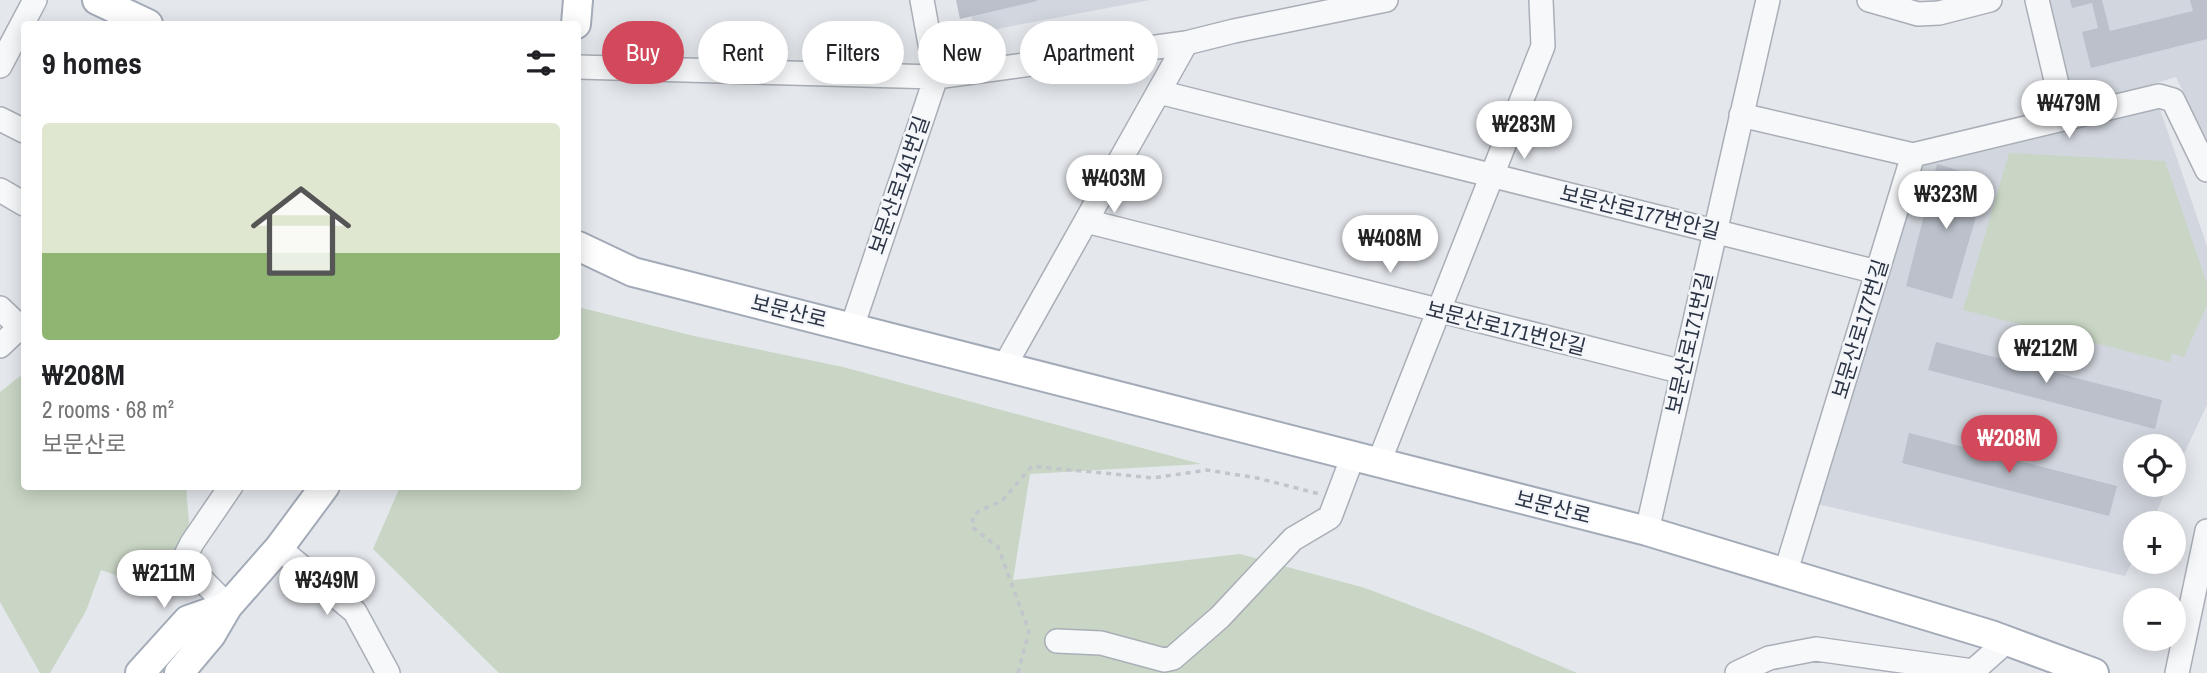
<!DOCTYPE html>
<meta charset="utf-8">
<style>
body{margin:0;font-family:"Archivo Narrow","Noto Sans KR",sans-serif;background:#f2f2f2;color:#202124;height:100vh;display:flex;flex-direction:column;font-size:26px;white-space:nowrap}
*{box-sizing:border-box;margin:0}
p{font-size:23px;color:#757577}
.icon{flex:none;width:38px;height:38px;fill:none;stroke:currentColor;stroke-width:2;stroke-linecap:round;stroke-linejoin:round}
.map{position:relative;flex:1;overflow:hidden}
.details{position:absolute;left:21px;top:21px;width:560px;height:469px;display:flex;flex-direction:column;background:#fff;border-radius:7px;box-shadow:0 4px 18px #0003}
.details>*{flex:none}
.guide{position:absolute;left:602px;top:21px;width:665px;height:63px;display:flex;gap:14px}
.buttons{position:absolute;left:2123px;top:434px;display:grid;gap:14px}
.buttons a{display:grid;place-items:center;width:63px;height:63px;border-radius:50%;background:#fff;box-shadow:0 4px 18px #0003;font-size:35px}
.price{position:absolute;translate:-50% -60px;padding:0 16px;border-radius:24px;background:#fff;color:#222;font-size:23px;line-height:46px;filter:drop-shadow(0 2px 4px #0008)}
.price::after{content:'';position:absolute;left:50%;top:42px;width:21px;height:16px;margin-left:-10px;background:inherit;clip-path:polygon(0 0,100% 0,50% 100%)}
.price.on{background:#d1495b;color:#fff}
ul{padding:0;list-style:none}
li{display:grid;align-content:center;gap:14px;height:371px;padding:0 21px}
li span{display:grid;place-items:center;height:217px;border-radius:7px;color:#555}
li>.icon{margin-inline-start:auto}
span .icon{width:126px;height:126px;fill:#fffc;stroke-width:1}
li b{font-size:30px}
h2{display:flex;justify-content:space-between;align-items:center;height:84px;padding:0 21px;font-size:30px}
.tag{padding:0 24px;border-radius:32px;background:#fff;box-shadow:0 4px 18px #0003;font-size:24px;line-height:63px}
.tag.on{background:#d1495b;color:#fff}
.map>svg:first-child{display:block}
</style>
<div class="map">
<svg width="2207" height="673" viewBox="0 0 2207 673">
<rect width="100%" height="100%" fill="#e4e7ec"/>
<path fill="#d2d6de" d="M 968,0 L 1150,0 L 975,33 Z
M 2044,0 L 2207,0 L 2207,142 L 2176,77 L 2070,109 Z
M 2160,109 L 2207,246 L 2207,405 L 2174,475 L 2174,446 L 2135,446 L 2135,485 L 2169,485 L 2151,523 L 2135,523 L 2135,556 L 2125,576 L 1813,503 L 1922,160 Z"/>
<path fill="#c9d6c5" d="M 2009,153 L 2165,161 L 2207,284 L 2207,305 L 2184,357 L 2172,353 L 2170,362 L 1963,310 Z
M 578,307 L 694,336 L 843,367 L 1201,464 L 1030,474 L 1013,580 L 1240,554 L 1365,588 L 1478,631 L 1577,673 L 499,673 L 373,549 L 400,487 L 578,486 Z
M 24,373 L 24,486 L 186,487 L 189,523 L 172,595 L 101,570 L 86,611 L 50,673 L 40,673 L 0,602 L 0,392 Z"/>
<path fill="#bbc0ca" d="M 956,0 L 1037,0 L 1037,1 L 960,19 Z
M 2070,0 L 2102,0 L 2110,31 L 2193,11 L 2190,0 L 2207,0 L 2207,39 L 2091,68 L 2082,32 L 2098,28 L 2092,3 L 2072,8 Z
M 1937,164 L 1987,179 L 1952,299 L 1906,286 Z
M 1936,342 L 2162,400 L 2155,429 L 1928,370 Z
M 1909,433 L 2117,486 L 2109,516 L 1902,463 Z"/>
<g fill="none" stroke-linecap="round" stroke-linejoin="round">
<g stroke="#a9aeb7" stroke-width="26">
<path id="minor" d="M 1869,0 L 1918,14 L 1939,13 L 1990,0
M 2037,0 L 2065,118
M 0,66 L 35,0
M 578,67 L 936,77 L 1186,43 L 1234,31 L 1386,0
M 1159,92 L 1877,272
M 1741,115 L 1913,155 L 2159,96 L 2173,100 L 2207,170
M 0,119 L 24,131
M 0,190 L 24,204
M 1086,221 L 1683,372
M 0,308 L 24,331
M 852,327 L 936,77 L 922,0
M 0,346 L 19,328
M 1004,367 L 1186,43
M 1379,462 L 1543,46 L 1541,0
M 1647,531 L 1768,0
M 279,548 L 355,612 L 388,673
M 1786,571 L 1913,155
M 228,606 L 183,561 L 192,543 L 231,486
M 1057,641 L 1101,643 L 1164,660 L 1173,658 L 1220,617 L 1293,539 L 1330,517 L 1353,456
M 1737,673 L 1769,658 L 1816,649 L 1973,671 L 2007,641
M 2177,673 L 2207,531"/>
</g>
<g stroke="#a3abb8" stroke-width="32">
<path id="major" d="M 97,0 L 148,24
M 576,24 L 578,0
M 578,246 L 633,272 L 1647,531 L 1991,635 L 2094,673
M 140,673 L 188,620 L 228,606
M 179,673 L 211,635 L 228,606 L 279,548 L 325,486"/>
</g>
<path stroke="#c2c5cb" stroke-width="3.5" stroke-dasharray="5 5" stroke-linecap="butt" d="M 1018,673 L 1029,631 L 998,547 L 972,527 L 973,517 L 979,511 L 1002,501 L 1032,466 L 1153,478 L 1207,470 L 1257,478 L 1320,494"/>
<use href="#minor" stroke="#f7f8fa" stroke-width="23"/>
<use href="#major" stroke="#fff" stroke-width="28"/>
</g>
<g text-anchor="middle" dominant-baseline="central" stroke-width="5" stroke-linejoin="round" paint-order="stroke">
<g font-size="21" fill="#2b3445" stroke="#f4f6f9">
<text transform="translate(899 185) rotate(-71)">보문산로141번길</text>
<text transform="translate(1640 212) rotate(14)">보문산로177번안길</text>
<text transform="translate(789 311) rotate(14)">보문산로</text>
<text transform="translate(1506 328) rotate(14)">보문산로171번안길</text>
<text transform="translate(1860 329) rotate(-73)">보문산로177번길</text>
<text transform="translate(1689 343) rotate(-77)">보문산로171번길</text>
<text transform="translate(1553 507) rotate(14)">보문산로</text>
</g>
</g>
</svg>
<div class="buttons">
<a><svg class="icon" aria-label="locate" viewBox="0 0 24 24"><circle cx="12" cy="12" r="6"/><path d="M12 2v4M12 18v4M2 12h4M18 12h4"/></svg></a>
<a>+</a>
<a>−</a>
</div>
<b class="price" style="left:2069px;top:140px">₩479M</b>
<b class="price" style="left:1524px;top:161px">₩283M</b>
<b class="price" style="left:1114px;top:215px">₩403M</b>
<b class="price" style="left:1946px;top:231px">₩323M</b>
<b class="price" style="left:1390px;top:275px">₩408M</b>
<b class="price" style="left:2046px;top:385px">₩212M</b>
<b class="price on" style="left:2009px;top:475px">₩208M</b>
<b class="price" style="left:164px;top:610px">₩211M</b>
<b class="price" style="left:327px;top:617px">₩349M</b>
<div class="guide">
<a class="tag on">Buy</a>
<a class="tag">Rent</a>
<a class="tag">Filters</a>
<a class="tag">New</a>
<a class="tag">Apartment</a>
</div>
<section class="details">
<h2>9 homes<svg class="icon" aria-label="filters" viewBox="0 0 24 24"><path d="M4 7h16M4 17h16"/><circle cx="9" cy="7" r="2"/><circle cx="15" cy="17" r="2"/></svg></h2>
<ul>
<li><span style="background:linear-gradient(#dfe7d0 60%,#8fb573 0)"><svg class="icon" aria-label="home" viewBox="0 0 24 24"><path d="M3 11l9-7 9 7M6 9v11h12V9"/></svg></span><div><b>₩208M</b><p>2 rooms · 68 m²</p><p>보문산로</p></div></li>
</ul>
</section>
</div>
